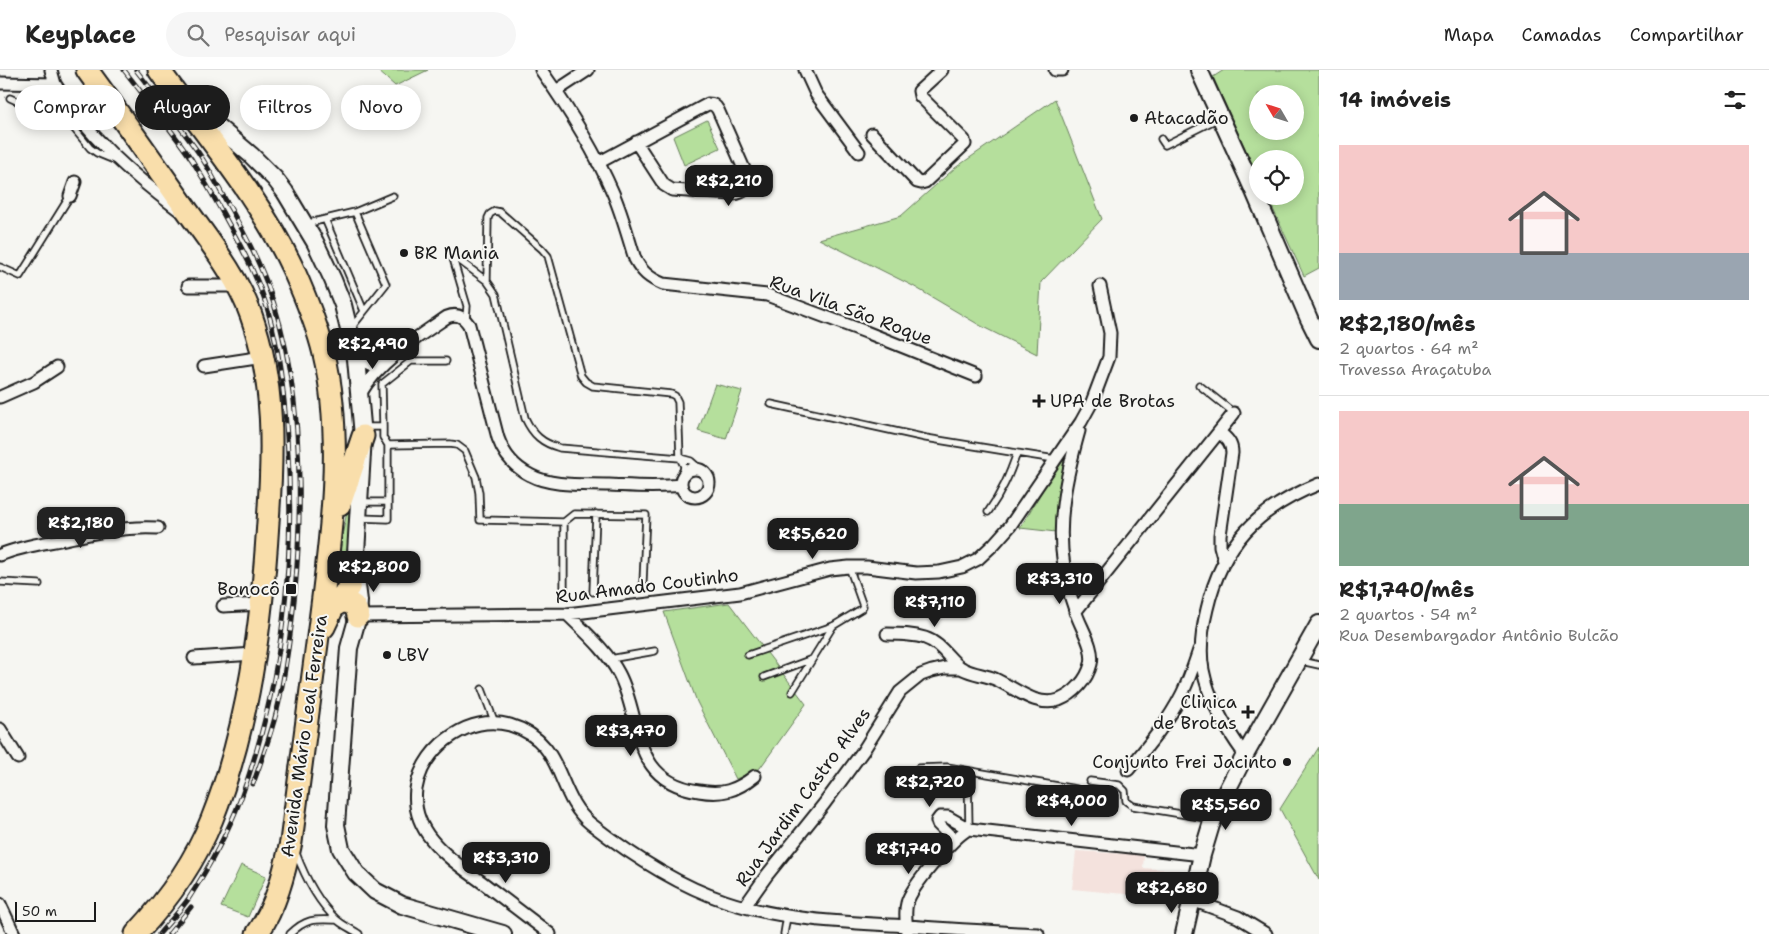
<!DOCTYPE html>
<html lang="pt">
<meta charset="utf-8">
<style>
body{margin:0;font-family:"Shantell Sans",sans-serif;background:#f6f6f6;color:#222;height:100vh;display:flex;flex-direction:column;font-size:19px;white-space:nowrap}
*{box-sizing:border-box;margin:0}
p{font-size:16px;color:#767676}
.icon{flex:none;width:28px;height:28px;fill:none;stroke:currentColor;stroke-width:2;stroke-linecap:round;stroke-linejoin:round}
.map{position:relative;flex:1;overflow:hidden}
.panel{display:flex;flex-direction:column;background:#fff;width:450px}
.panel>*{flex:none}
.top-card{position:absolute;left:15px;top:15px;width:475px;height:45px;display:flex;gap:10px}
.needle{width:32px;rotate:309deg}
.buttons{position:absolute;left:1249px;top:15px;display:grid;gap:10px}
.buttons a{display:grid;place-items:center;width:55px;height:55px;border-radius:50%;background:#fff;box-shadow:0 2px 12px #0003;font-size:25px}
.scale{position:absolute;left:15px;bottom:12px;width:81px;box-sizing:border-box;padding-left:5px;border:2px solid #1c1c1c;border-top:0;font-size:14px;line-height:18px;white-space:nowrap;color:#1c1c1c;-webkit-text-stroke:4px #f6f6f2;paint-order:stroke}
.price{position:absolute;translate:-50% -42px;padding:0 11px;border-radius:10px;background:#1c1c1c;color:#fff;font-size:16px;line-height:32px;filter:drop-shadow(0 1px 2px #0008)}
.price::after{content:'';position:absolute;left:50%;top:30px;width:15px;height:11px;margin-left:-8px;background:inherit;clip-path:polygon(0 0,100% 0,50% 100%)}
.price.current{background:#222;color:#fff}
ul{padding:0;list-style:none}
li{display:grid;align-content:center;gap:10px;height:265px;padding:0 20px}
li+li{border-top:1px solid #e0e0e0}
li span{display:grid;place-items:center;height:155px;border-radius:0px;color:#555}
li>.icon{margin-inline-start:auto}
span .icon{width:90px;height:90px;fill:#fffc;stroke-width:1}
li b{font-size:21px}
h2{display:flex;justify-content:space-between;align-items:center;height:60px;padding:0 20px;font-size:21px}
.pill{padding:0 18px;border-radius:22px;background:#fff;box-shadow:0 2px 12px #0003;font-size:18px;line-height:45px}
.pill.current{background:#1c1c1c;color:#fff}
header{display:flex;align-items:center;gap:30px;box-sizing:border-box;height:70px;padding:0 25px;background:#fff;border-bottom:1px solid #e0e0e0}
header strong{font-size:24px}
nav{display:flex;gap:28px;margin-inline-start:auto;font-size:18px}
.search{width:350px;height:45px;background:#f6f6f6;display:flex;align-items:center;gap:12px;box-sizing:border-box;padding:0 18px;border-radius:28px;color:#767676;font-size:19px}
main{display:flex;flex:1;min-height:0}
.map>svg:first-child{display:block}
</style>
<header>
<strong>Keyplace</strong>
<div class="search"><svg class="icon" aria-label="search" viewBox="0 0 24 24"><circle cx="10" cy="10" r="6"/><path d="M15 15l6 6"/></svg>Pesquisar aqui</div>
<nav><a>Mapa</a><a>Camadas</a><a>Compartilhar</a></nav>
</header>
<main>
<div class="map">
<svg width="1319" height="864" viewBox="0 0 1319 864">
<rect width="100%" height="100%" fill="#f6f6f2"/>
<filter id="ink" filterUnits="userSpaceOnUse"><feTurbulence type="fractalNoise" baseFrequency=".02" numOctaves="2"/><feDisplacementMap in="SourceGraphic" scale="10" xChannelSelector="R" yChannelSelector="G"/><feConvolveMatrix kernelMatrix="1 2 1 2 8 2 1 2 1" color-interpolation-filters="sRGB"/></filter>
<g filter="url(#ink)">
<path fill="#f4e2dd" d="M 1076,781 L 1144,785 L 1143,798 L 1184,801 L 1182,808 L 1163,807 L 1161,810 L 1150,809 L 1146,826 L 1072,819 Z"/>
<path fill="#b5df9c" stroke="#687e5c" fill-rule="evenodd" d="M 377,0 L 428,0 L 395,16 Z
M 1224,0 L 1319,0 L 1319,198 L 1304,206 L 1267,126 L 1295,126 L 1295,89 L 1258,89 L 1257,105 L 1213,7 ZM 1258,24 L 1295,24 L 1295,61 L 1258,61 Z
M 1055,29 L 1102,149 L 1041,212 L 1037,284 L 981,256 L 913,216 L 819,169 L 901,146 L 955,98 Z
M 707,50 L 720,78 L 684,95 L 673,67 Z
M 715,314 L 742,321 L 726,369 L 698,361 Z
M 1063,386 L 1067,389 L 1060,416 L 1056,462 L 1020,458 Z
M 354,408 L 348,509 L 334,528 L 342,466 Z
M 729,533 L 806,634 L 760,698 L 736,709 L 697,632 L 664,542 Z
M 1319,677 L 1319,810 L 1280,739 Z
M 241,795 L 266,806 L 248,847 L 221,837 Z"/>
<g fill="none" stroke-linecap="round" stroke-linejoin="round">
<g stroke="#1c1c1c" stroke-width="9">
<path id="lane" d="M 56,19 L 56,30 L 62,44 L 90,78 L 97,83 L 114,90
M 10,28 L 30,37 L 46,14
M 1161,69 L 1165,75 L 1219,48
M 325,149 L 364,241
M 305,154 L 355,142 L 393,126
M 452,185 L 487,211 L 496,224 L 525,348 C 533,365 542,373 560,378 L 680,388 L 691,391 L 701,400
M 452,185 L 467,236 L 466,249
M 0,197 L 20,206 L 70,126
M 487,211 L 488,148 L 490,144 L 495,141 L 500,142 L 542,179 L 548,186 L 581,306 L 586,312 L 593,316 L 671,324 L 675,326 L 678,332 L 680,388 L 684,396 L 682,410
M 351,258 L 386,214 L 355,142
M 1199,315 L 1234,343
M 771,334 L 926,368 L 1017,383 C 1009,406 1002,422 988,442
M 383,357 L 382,314 L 411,291 L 446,291
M 388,375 L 450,374 L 457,375 L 465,381 L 476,407 L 479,423 L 480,450 L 564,452 L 574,444 L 646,445 L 643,512
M 1017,383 L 1055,389
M 360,432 L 388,432
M 359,448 L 388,449 L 388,375 L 383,367 L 383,357 L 365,357
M 0,512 L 39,514
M 564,521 L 564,452
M 593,522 L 596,444
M 748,585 L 833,556 L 861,539 L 863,536 L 849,497
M 610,589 L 655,581
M 1301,591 L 1319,595
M 764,607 L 812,589
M 482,619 L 495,653
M 792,622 L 833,556
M 918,698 L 947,697 L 1076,719
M 968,701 L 969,759
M 1090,711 L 1119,715 L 1125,721 L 1126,731 L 1133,736 L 1211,749
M 296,783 C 305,807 317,831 336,849 C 342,855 352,859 359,864
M 290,864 C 306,848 315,849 336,850
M 784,864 L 787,846"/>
</g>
<g stroke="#1c1c1c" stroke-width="15">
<path id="street" d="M 51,0 L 55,14
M 541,0 C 568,38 594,79 613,123 C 622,144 628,167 635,189 C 642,202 649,208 663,214 L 767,225 L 866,262 L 976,306
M 805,0 L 816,24 L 859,82
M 1055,0 L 1062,0
M 0,13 L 55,14 C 86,65 132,105 179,140
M 556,21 L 588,0
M 872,64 L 917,112 L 921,113 L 925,112 L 965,74 L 964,70 L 920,26 L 919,21 L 942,0
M 598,93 L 708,34 C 713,34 715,35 718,40 L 748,108 C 748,118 744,123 733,124 L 672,120 L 664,115 L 636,72
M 70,126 L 75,112
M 188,216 L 237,216
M 356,289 L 372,296 L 385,292
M 204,296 L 263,287
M 360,324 C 379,291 416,268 447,247 C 457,243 463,246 469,255 L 498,368 C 504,385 514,397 530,405 C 552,417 584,414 609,415 C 633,416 657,418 681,415
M 0,327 L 34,312 L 57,297
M 1219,362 C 1226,368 1232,372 1232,383 L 1220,465 L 1220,476 L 1224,491
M681 413a14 14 0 1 1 28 0a14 14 0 1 1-28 0Z
M 0,485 C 19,477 39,474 60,470 C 93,463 124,456 158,458
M 223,536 L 262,534
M 1075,542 L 1234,343
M 567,544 C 586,563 607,581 619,604 C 643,650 629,711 699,721 C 722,725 736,721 755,706
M 358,546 L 567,544 L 740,523 L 830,499 L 849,497 L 867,497 L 916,503 L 939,502 L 962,497 L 978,489 L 994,474 L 1010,456 L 1081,352 L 1092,332 L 1109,287 L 1110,263 L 1100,216
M 887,564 C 900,564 913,564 925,568 C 943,574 949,591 963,599 C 973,604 985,605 995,609 C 1015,618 1037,638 1059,630 C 1074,624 1087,610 1091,594 C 1095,577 1080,557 1075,540 C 1070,526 1066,511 1064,496 C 1056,450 1067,404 1079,361
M 194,588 L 254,584
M 0,659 L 18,688
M 1245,685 C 1226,659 1209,631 1203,600 C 1199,579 1202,559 1207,539 C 1222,474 1258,438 1319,414
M 1128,700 C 1148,676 1168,652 1182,624 C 1189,610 1194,595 1199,580
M 954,770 L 938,754 L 937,751 L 940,747 L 948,747 L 969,759
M 1192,830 L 1238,847 L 1266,864
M 0,834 L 14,864
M 745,836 L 767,805 L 824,734 L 863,681 L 900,622 L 921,605 L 932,601 L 945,598 L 962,598
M 550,864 C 529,848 508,832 487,816 C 454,791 410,766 416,719 C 419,701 428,686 441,674 C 461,657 484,648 510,655 C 567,672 554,724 591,754 C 631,785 677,815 725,831 C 784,851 845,852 907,856 C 951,859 994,862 1038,864
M 907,864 C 907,854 904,843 907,833 C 911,817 954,766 969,759 L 1202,785"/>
</g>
<g stroke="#1c1c1c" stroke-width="20">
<path id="secondary" d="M 1199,0 L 1254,121 L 1309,249 L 1319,269
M 191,34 L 251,85 L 275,109 L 285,122 L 315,172 L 333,210 L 343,235 L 356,289 L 363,366 L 355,500 L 359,531 L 358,546 L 349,578 L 336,755 L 341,779 L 356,803 L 375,821 L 402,835 L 503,864
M 1184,864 L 1202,785 L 1211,755 L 1224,726 L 1245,685 L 1319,554"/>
</g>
<g stroke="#1c1c1c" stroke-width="25">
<path id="highway" d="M 87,0 C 120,45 152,90 184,136 C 208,170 237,205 251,245 C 275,311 273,383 268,452 C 262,552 249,656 212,749 C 195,792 167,831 136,864
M 159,0 C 204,63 260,128 293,199 C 305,226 317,254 324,284 C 344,367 331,466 320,551 C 311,624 301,698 291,772 C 284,804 276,837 257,864
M 340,434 L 363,366
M 336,534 C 348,530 356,533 358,546
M 324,557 L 332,540 L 349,517 L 355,500"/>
</g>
<use href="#lane" stroke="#f6f6f2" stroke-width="5.5"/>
<use href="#street" stroke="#f6f6f2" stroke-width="11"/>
<use href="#secondary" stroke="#f6f6f2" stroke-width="16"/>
<use href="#highway" stroke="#f9deab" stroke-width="21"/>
<g stroke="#1c1c1c" stroke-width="5">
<path id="rail" d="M 124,0 C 147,30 171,59 192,90 C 206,113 219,136 232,160 C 246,186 260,213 268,241 C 280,282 284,324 287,367 C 296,488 283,613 241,728 C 228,762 209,797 189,828 C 180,841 169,852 159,864
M 136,0 C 157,27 178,54 198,82 C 207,95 214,109 221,122 C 238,151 254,180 266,211 C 312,331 304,502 280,627 C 274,657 263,686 253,714
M 169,864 L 191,837"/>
</g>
<use href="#rail" stroke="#f6f6f2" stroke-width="3" stroke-dasharray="9" stroke-linecap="butt"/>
</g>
</g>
<g fill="#1c1c1c" stroke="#f6f6f2" stroke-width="2">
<circle cx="1134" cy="48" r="5"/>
<circle cx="404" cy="183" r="5"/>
<path d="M1036.5 323.5h5v5h5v5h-5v5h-5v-5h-5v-5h5z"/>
<rect x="285" y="513" width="12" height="12" rx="2.5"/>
<circle cx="387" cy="585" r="5"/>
<path d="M1245.5 634.5h5v5h5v5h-5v5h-5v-5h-5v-5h5z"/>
<circle cx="1287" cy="692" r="5"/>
</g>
<g text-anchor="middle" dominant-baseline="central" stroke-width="4" stroke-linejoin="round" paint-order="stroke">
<g font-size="18" fill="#1c1c1c" stroke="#f6f6f2" text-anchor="start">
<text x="1144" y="48">Atacadão</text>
<text x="414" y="183">BR Mania</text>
<text x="1050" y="331">UPA de Brotas</text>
<text x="280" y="519" text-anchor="end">Bonocô</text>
<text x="397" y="585">LBV</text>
<text x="1237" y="632" text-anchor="end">Clinica<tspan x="1237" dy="21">de Brotas</tspan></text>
<text x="1277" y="692" text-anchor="end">Conjunto Frei Jacinto</text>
</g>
<g font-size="18" fill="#1c1c1c" stroke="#f6f6f2">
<text transform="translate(851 240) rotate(20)">Rua Vila São Roque</text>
<text transform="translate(647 516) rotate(-7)">Rua Amado Coutinho</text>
<text transform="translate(304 666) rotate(-82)">Avenida Mário Leal Ferreira</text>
<text transform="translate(803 727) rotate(-54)">Rua Jardim Castro Alves</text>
</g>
</g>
</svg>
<div class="buttons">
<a><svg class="needle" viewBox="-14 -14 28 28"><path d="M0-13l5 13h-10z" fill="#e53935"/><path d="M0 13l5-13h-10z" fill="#767676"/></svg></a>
<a><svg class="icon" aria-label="locate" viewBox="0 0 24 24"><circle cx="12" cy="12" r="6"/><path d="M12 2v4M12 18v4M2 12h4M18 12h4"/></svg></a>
</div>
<div class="scale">50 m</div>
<b class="price" style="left:729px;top:137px">R$2,210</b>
<b class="price" style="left:373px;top:300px">R$2,490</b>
<b class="price current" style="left:81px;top:479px">R$2,180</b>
<b class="price" style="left:813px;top:490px">R$5,620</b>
<b class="price" style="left:374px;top:523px">R$2,800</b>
<b class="price" style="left:1060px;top:535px">R$3,310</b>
<b class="price" style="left:935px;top:558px">R$7,110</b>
<b class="price" style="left:631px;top:687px">R$3,470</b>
<b class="price" style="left:930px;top:738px">R$2,720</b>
<b class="price" style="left:1072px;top:757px">R$4,000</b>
<b class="price" style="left:1226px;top:761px">R$5,560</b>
<b class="price" style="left:909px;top:805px">R$1,740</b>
<b class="price" style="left:506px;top:814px">R$3,310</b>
<b class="price" style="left:1172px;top:844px">R$2,680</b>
<div class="top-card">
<a class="pill">Comprar</a>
<a class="pill current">Alugar</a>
<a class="pill">Filtros</a>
<a class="pill">Novo</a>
</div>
</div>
<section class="panel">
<h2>14 imóveis<svg class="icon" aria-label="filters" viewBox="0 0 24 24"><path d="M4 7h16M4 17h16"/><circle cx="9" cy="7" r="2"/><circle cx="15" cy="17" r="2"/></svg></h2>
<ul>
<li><span style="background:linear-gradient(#f6c9c9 70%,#9aa5b1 0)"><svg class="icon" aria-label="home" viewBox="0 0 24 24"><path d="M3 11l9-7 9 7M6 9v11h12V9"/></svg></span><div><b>R$2,180/mês</b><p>2 quartos · 64 m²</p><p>Travessa Araçatuba</p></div></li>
<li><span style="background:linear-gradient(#f6c9c9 60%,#7fa58c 0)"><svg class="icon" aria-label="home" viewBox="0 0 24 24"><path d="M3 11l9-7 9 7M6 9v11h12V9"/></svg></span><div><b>R$1,740/mês</b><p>2 quartos · 54 m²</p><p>Rua Desembargador Antônio Bulcão</p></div></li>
</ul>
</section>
</main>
